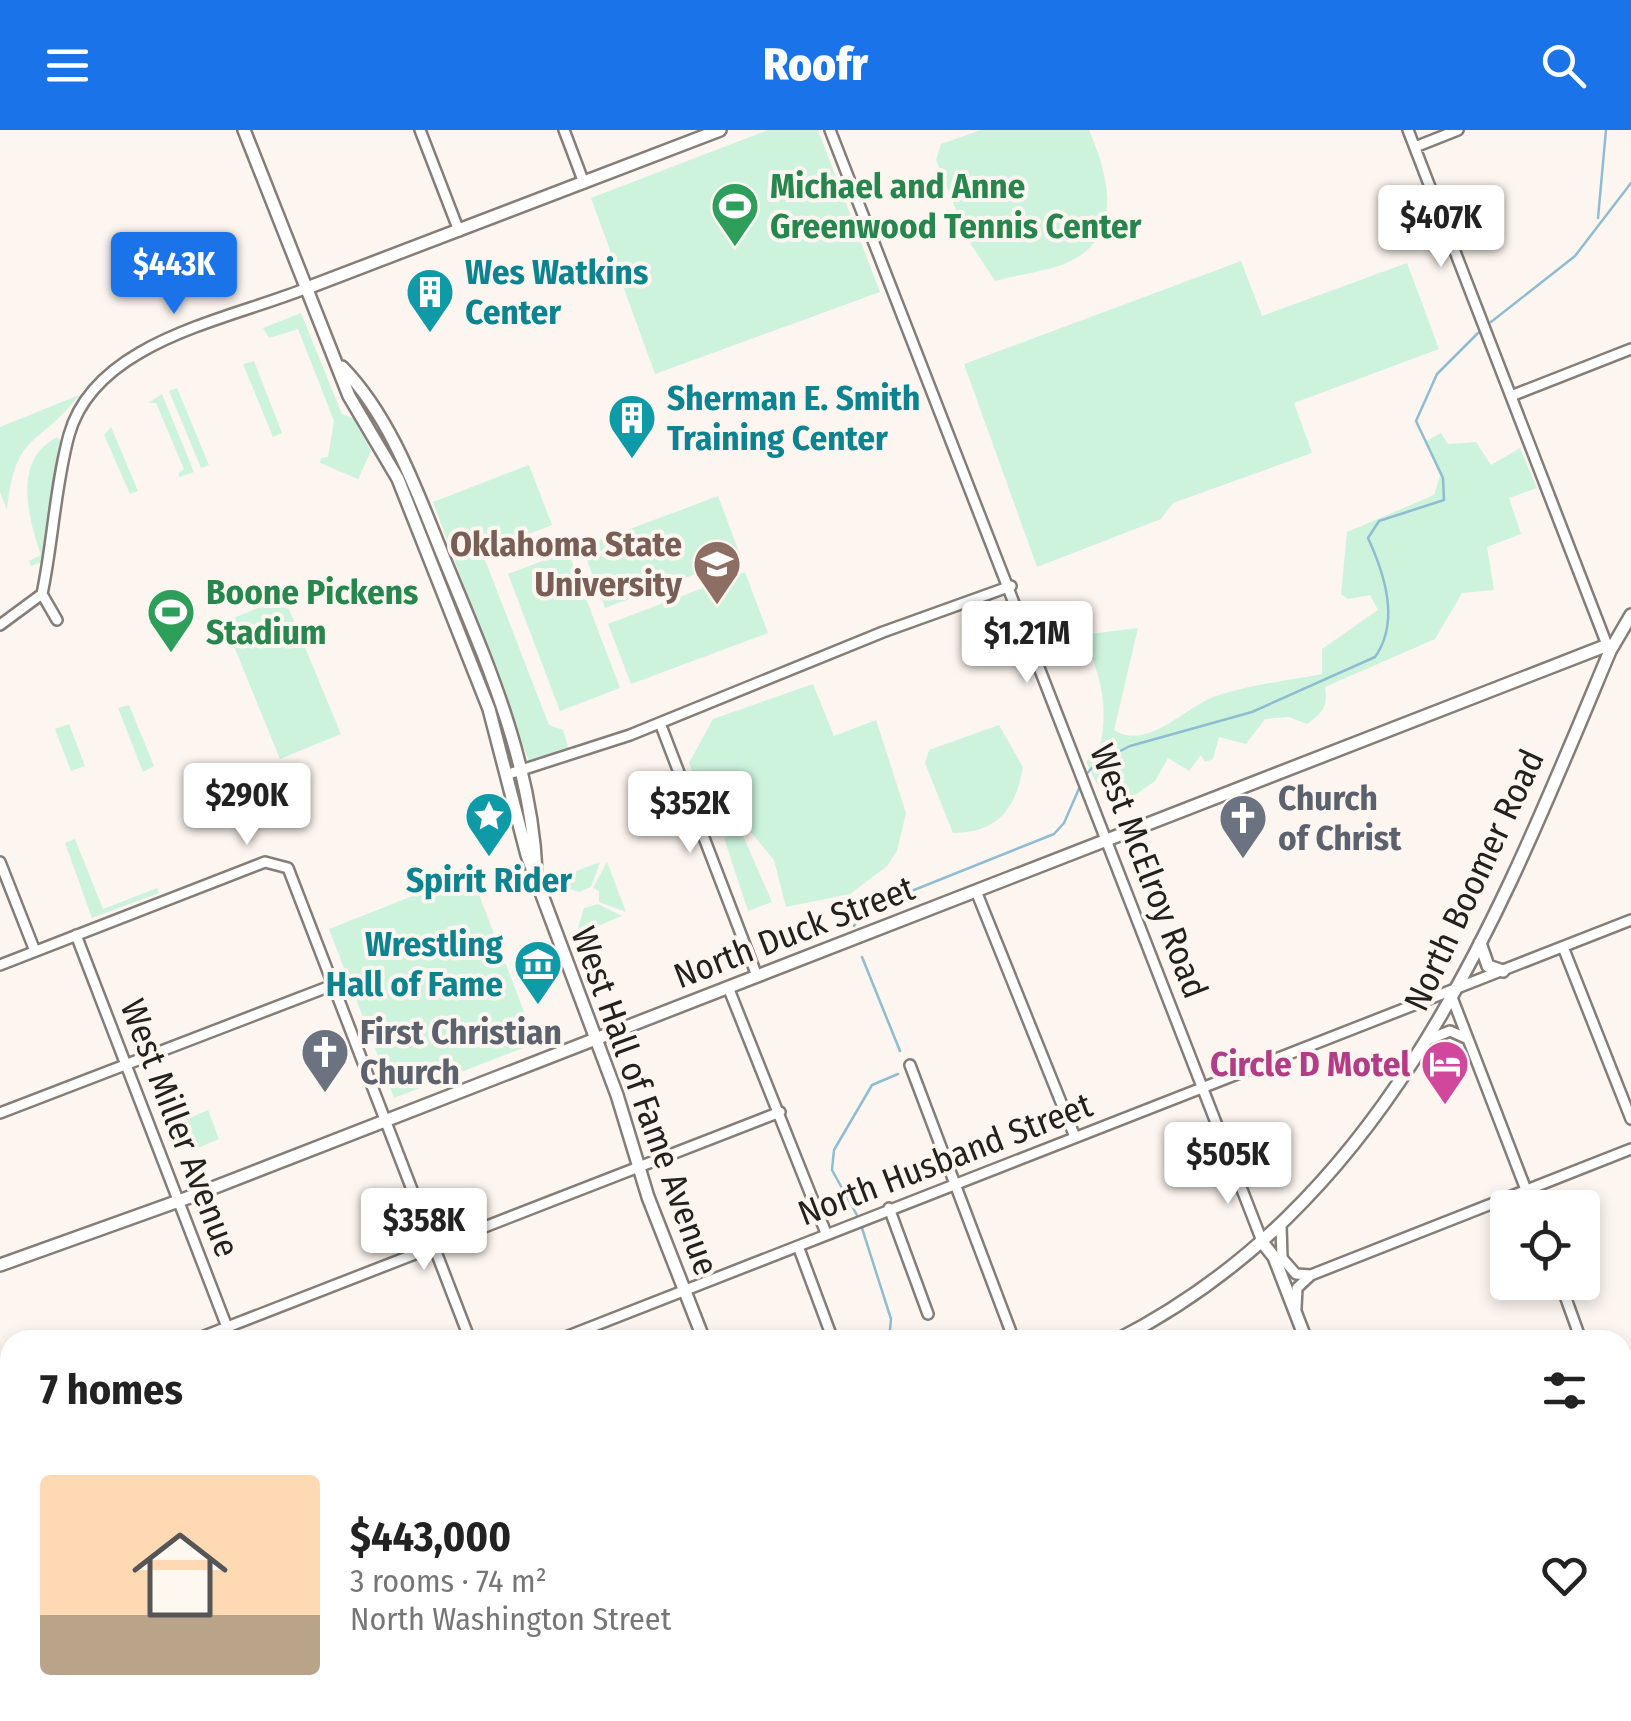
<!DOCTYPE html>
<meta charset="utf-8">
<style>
body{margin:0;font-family:"Fira Sans Condensed",sans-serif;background:#f6f6f6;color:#222;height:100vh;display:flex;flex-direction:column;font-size:38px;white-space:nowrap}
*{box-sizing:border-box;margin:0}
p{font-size:32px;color:#767676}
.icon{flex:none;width:55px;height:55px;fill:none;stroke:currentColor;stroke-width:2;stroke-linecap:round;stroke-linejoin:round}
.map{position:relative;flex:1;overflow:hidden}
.sheet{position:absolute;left:0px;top:1200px;width:1632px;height:392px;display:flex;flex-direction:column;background:#fff;border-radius:30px 30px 0 0;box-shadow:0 5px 15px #0003}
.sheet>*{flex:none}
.controls{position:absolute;left:1490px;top:1060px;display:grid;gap:20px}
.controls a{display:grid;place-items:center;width:110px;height:110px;border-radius:10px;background:#fff;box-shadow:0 5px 15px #0003;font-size:50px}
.price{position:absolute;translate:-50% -85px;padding:0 22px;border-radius:10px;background:#fff;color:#222;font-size:32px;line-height:65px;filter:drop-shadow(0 2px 5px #0008)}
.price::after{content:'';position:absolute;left:50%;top:60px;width:30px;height:22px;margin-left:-15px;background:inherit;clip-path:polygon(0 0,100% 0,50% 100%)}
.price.current{background:#1a73e8;color:#fff}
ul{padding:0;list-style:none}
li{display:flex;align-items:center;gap:30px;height:250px;padding:0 40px}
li+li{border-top:2px solid #e0e0e0}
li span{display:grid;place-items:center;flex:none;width:280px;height:200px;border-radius:10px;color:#555}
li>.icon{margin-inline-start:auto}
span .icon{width:120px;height:120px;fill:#fffc;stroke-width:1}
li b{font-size:42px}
h2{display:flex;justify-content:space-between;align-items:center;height:120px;padding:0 40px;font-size:42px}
header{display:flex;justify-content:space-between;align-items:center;height:130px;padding:0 40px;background:#1a73e8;color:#fff;font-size:45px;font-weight:800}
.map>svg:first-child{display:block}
</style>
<header><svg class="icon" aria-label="menu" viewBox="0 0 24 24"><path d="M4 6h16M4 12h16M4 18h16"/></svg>Roofr<svg class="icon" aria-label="search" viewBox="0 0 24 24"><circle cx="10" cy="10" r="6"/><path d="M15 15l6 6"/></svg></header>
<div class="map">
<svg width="1631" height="1591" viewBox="0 0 1631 1591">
<rect width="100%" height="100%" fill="#fdf5ef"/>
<path fill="#cdf3dd" d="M 768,0 L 818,0 L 880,162 L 655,244 L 591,68 Z
M 981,0 L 1089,0 C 1109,47 1126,109 1064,134 C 1043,142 1017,145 995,151 L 968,110 L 936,30 L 941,14 Z
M 1241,131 L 1262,186 L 1407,133 L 1439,219 L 1294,273 L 1312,323 L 1173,373 L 1161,389 L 1037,437 L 964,234 Z
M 301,183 L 342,284 L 353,288 L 371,321 L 358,349 L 320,333 L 321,328 L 328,327 L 334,291 L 298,199 L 269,208 L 263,198 Z
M 254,231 L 282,303 L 273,307 L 243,234 Z
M 177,258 L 209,335 L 201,338 L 169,261 Z
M 162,264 L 194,342 L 180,347 L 178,344 L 184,339 L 156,273 L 148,273 Z
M 79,265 C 38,319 16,299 7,380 L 0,362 L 0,297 Z
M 111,297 L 138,361 L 130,364 L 104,305 Z
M 1441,303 L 1448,314 L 1476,312 L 1491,335 L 1520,318 L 1537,358 L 1509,368 L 1521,404 L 1487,417 L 1494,460 L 1462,463 L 1435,509 L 1325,557 C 1328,577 1323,583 1307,594 L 1289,587 L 1265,589 L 1246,614 L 1219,607 L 1213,629 L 1205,632 L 1201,625 L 1189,641 L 1168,628 L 1155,651 L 1125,672 L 1097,654 L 1086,631 L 1098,624 C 1110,581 1102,543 1081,505 L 1138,498 L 1114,600 C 1147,621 1183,579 1213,567 C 1247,555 1287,551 1322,544 L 1322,519 L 1378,480 L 1370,465 L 1348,469 L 1341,464 L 1347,402 L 1434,365 L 1440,346 L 1425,312 Z
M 58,307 L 62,315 L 42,432 L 31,436 L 29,431 L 41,425 C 28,388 12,328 58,307 Z
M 529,335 L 552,395 L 482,422 L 549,595 L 563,600 L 570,624 L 531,637 L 433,372 Z
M 718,366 L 741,427 L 605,478 L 582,417 Z
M 568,421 L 620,558 L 560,581 L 508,444 Z
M 745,442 L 768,503 L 631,554 L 608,494 Z
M 284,467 L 341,604 L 280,629 L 224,492 Z
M 813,554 L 834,606 L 876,590 L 906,683 L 897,721 L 887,736 L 850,764 L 786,777 L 774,730 L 745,695 L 718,704 L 689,633 L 713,589 Z
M 129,575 L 154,636 L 143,642 L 118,578 Z
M 69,594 L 85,636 L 71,641 L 55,599 Z
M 999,595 L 1023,637 C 1016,678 998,703 953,703 L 925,633 L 929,620 Z
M 741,701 L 772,772 L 748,781 L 724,708 Z
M 75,709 L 103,779 L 157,758 L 159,763 L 92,788 L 65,713 Z
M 600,732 L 591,757 L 579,762 L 558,755 L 555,749 Z
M 607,732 L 626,782 L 599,772 L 599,761 L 593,758 Z
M 468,736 L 536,913 L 394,968 L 329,799 L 425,761 L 423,754 Z
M 598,774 L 622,786 L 576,805 L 584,778 Z
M 208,980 L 219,1009 L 198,1018 L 187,989 Z
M 1269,1582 L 1272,1591 L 1095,1591 L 1091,1583 Z
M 726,1583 L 729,1591 L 456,1591 L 453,1583 Z"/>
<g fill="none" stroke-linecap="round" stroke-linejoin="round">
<path stroke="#8fbcd1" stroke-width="2.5" d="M 1598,88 L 1606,0
M 1491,192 L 1575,126 L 1631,53
M 1084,647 L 1096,633 L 1130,616 L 1252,582 L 1375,527 C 1400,492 1385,445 1368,408 L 1379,391 L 1444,370 L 1443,348 L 1416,291 L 1437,244 L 1478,203
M 854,796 L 864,780 L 1054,704 L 1064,693 L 1081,654
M 862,827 L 900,921
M 858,1087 L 832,1040 L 834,1020 L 872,955 L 898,944
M 861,1095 L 891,1189 L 889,1210
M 1622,1363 L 1631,1360
M 526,1591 L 527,1582
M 1159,1591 L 1171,1582"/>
<g stroke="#857e78" stroke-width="14">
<path id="minor" d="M 420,0 L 459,101
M 564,0 L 584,53
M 830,0 L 1262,1111
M 1408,0 L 1609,520
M 1415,17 L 1458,0
M 1511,266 L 1631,219
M 42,464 C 53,412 55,356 69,305 C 95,211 228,190 307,158
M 0,495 L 42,464 L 57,490
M 660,593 L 757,846
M 509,644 L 630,605 L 883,502 L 1011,456
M 0,732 L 35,821
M 976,761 L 1075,1007
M 76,805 L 232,1210
M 1563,817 L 1631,989
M 0,835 L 265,732 L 288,738 L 470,1210
M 728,857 L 826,1103
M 1453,870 L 1533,1078
M 1430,909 L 1450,901 L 1468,909
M 910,935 L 1014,1210
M 0,983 L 333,855
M 889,1078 L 928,1184
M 1281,1096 L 1282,1128 L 1296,1144 L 1311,1145 L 1297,1158 L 1296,1178
M 798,1116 L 833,1210
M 1311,1145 L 1631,1019
M 1560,1152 L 1581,1210
M 194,1210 L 780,982
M 558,1210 L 1631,790
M 0,1252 L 10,1279
M 0,1427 L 10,1423
M 127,1582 L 130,1591
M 376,1582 L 380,1591"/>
</g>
<g stroke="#857e78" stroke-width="16">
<path id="major" d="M 244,0 L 349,266 L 398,349 L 489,579 L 527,725 L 617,965 L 648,1067 L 704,1210
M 307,158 L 720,0
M 342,237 C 391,287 417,362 443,426 C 485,528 531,629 536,741
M 1480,813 L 1488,836 L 1503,841
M 1262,1112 L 1274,1127 L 1306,1210
M 0,1135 L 187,1068 L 1605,516
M 1117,1210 C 1391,1070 1498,788 1610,521 L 1631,485
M 869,1582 L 873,1591
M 1447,1582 L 1451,1591
M 167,1591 L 189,1582"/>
</g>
<use href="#minor" stroke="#fff" stroke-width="9"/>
<use href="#major" stroke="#fff" stroke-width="11"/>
<path stroke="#514e4a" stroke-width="2.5" stroke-dasharray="12 12" stroke-linecap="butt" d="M 1622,1536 L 1631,1532
M 1480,1591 L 1502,1582"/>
</g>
<defs>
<g id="stadium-pin" transform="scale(2.5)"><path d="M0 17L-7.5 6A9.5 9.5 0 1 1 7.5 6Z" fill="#2e9e5b" stroke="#fdf5ef"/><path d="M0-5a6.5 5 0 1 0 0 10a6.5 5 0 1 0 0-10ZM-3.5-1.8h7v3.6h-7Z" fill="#fff"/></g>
<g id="building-pin" transform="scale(2.5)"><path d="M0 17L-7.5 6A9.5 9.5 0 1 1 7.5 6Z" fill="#0f9aa8" stroke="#fdf5ef"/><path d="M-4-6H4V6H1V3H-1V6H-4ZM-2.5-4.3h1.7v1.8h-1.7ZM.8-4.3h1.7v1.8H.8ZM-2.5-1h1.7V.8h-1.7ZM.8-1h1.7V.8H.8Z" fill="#fff"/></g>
<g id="university-pin" transform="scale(2.5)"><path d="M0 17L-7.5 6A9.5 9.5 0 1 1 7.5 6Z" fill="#8d6e63" stroke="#fdf5ef"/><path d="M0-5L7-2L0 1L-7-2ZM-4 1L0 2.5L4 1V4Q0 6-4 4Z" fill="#fff"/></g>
<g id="sight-pin" transform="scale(2.5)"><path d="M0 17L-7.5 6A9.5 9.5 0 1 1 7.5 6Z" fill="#0f9aa8" stroke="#fdf5ef"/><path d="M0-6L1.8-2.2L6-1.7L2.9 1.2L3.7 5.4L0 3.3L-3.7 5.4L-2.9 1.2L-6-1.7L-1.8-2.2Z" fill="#fff"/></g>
<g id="church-pin" transform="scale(2.5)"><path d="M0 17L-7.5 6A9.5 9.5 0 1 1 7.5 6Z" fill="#6b7280" stroke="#fdf5ef"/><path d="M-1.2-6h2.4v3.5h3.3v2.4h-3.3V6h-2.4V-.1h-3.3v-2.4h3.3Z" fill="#fff"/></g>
<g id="museum-pin" transform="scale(2.5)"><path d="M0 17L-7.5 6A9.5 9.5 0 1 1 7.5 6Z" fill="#0f9aa8" stroke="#fdf5ef"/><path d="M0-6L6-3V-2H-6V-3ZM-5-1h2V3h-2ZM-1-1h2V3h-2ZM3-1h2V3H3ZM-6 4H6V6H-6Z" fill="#fff"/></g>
<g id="hotel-pin" transform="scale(2.5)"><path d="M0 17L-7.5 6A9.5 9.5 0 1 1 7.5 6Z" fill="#d1479c" stroke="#fdf5ef"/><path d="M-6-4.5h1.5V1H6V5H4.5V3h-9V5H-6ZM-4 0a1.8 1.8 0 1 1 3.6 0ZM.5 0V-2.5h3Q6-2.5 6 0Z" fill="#fff"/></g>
</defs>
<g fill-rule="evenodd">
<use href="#stadium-pin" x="735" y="76"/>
<use href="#building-pin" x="430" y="162"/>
<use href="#building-pin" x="632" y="288"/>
<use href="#university-pin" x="717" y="434"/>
<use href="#stadium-pin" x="171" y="482"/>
<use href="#sight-pin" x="489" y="686"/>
<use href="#church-pin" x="1243" y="688"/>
<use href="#museum-pin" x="538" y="834"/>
<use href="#church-pin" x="325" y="922"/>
<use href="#hotel-pin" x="1445" y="934"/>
</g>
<g text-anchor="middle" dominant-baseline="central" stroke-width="8" stroke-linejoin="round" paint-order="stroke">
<g font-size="35" font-weight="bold" fill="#27864d" stroke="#fdf5ef" text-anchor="start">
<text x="770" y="56">Michael and Anne<tspan x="770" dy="40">Greenwood Tennis Center</tspan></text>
<text x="206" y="462">Boone Pickens<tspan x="206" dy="40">Stadium</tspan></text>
</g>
<g font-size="35" font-weight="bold" fill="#0d838f" stroke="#fdf5ef" text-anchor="start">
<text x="465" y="142">Wes Watkins<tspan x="465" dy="40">Center</tspan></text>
<text x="667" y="268">Sherman E. Smith<tspan x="667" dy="40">Training Center</tspan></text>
<text x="489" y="750" text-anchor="middle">Spirit Rider</text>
<text x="503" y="814" text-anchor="end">Wrestling<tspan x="503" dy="40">Hall of Fame</tspan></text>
</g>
<g font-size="35" font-weight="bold" fill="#785e54" stroke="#fdf5ef" text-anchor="end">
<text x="682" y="414">Oklahoma State<tspan x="682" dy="40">University</tspan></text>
</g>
<g font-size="35" font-weight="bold" fill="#5b616d" stroke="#fdf5ef" text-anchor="start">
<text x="1278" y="668">Church<tspan x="1278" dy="40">of Christ</tspan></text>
<text x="360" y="902">First Christian<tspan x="360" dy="40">Church</tspan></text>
</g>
<g font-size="35" fill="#23211e" stroke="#fdf5ef">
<text transform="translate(1149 741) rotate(69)">West McElroy Road</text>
<text transform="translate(1474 750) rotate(-65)">North Boomer Road</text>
<text transform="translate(794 802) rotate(-21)">North Duck Street</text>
<text transform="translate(645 971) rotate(70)">West Hall of Fame Avenue</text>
<text transform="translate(180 998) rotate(69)">West Miller Avenue</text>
<text transform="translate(945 1029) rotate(-21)">North Husband Street</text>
</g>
<g font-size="35" font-weight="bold" fill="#b23c85" stroke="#fdf5ef" text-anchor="end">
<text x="1410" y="934">Circle D Motel</text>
</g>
</g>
</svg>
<div class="controls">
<a><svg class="icon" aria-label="locate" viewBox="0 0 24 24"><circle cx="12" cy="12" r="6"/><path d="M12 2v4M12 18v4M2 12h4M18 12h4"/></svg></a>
</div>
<b class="price" style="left:1441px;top:140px">$407K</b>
<b class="price current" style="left:174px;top:187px">$443K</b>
<b class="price" style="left:1027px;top:556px">$1.21M</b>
<b class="price" style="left:247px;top:718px">$290K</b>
<b class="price" style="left:690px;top:726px">$352K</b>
<b class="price" style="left:1228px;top:1077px">$505K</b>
<b class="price" style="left:424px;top:1143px">$358K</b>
<section class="sheet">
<h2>7 homes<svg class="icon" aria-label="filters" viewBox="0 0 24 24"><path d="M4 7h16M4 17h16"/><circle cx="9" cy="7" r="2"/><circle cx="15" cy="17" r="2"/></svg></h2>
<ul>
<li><span style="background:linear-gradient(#ffd9b3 70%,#b9a48a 0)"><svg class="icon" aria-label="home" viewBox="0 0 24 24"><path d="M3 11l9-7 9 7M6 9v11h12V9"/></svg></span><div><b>$443,000</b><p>3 rooms · 74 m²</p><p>North Washington Street</p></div><svg class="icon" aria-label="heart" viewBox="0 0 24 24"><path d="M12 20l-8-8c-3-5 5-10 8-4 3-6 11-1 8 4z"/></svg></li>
</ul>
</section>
</div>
